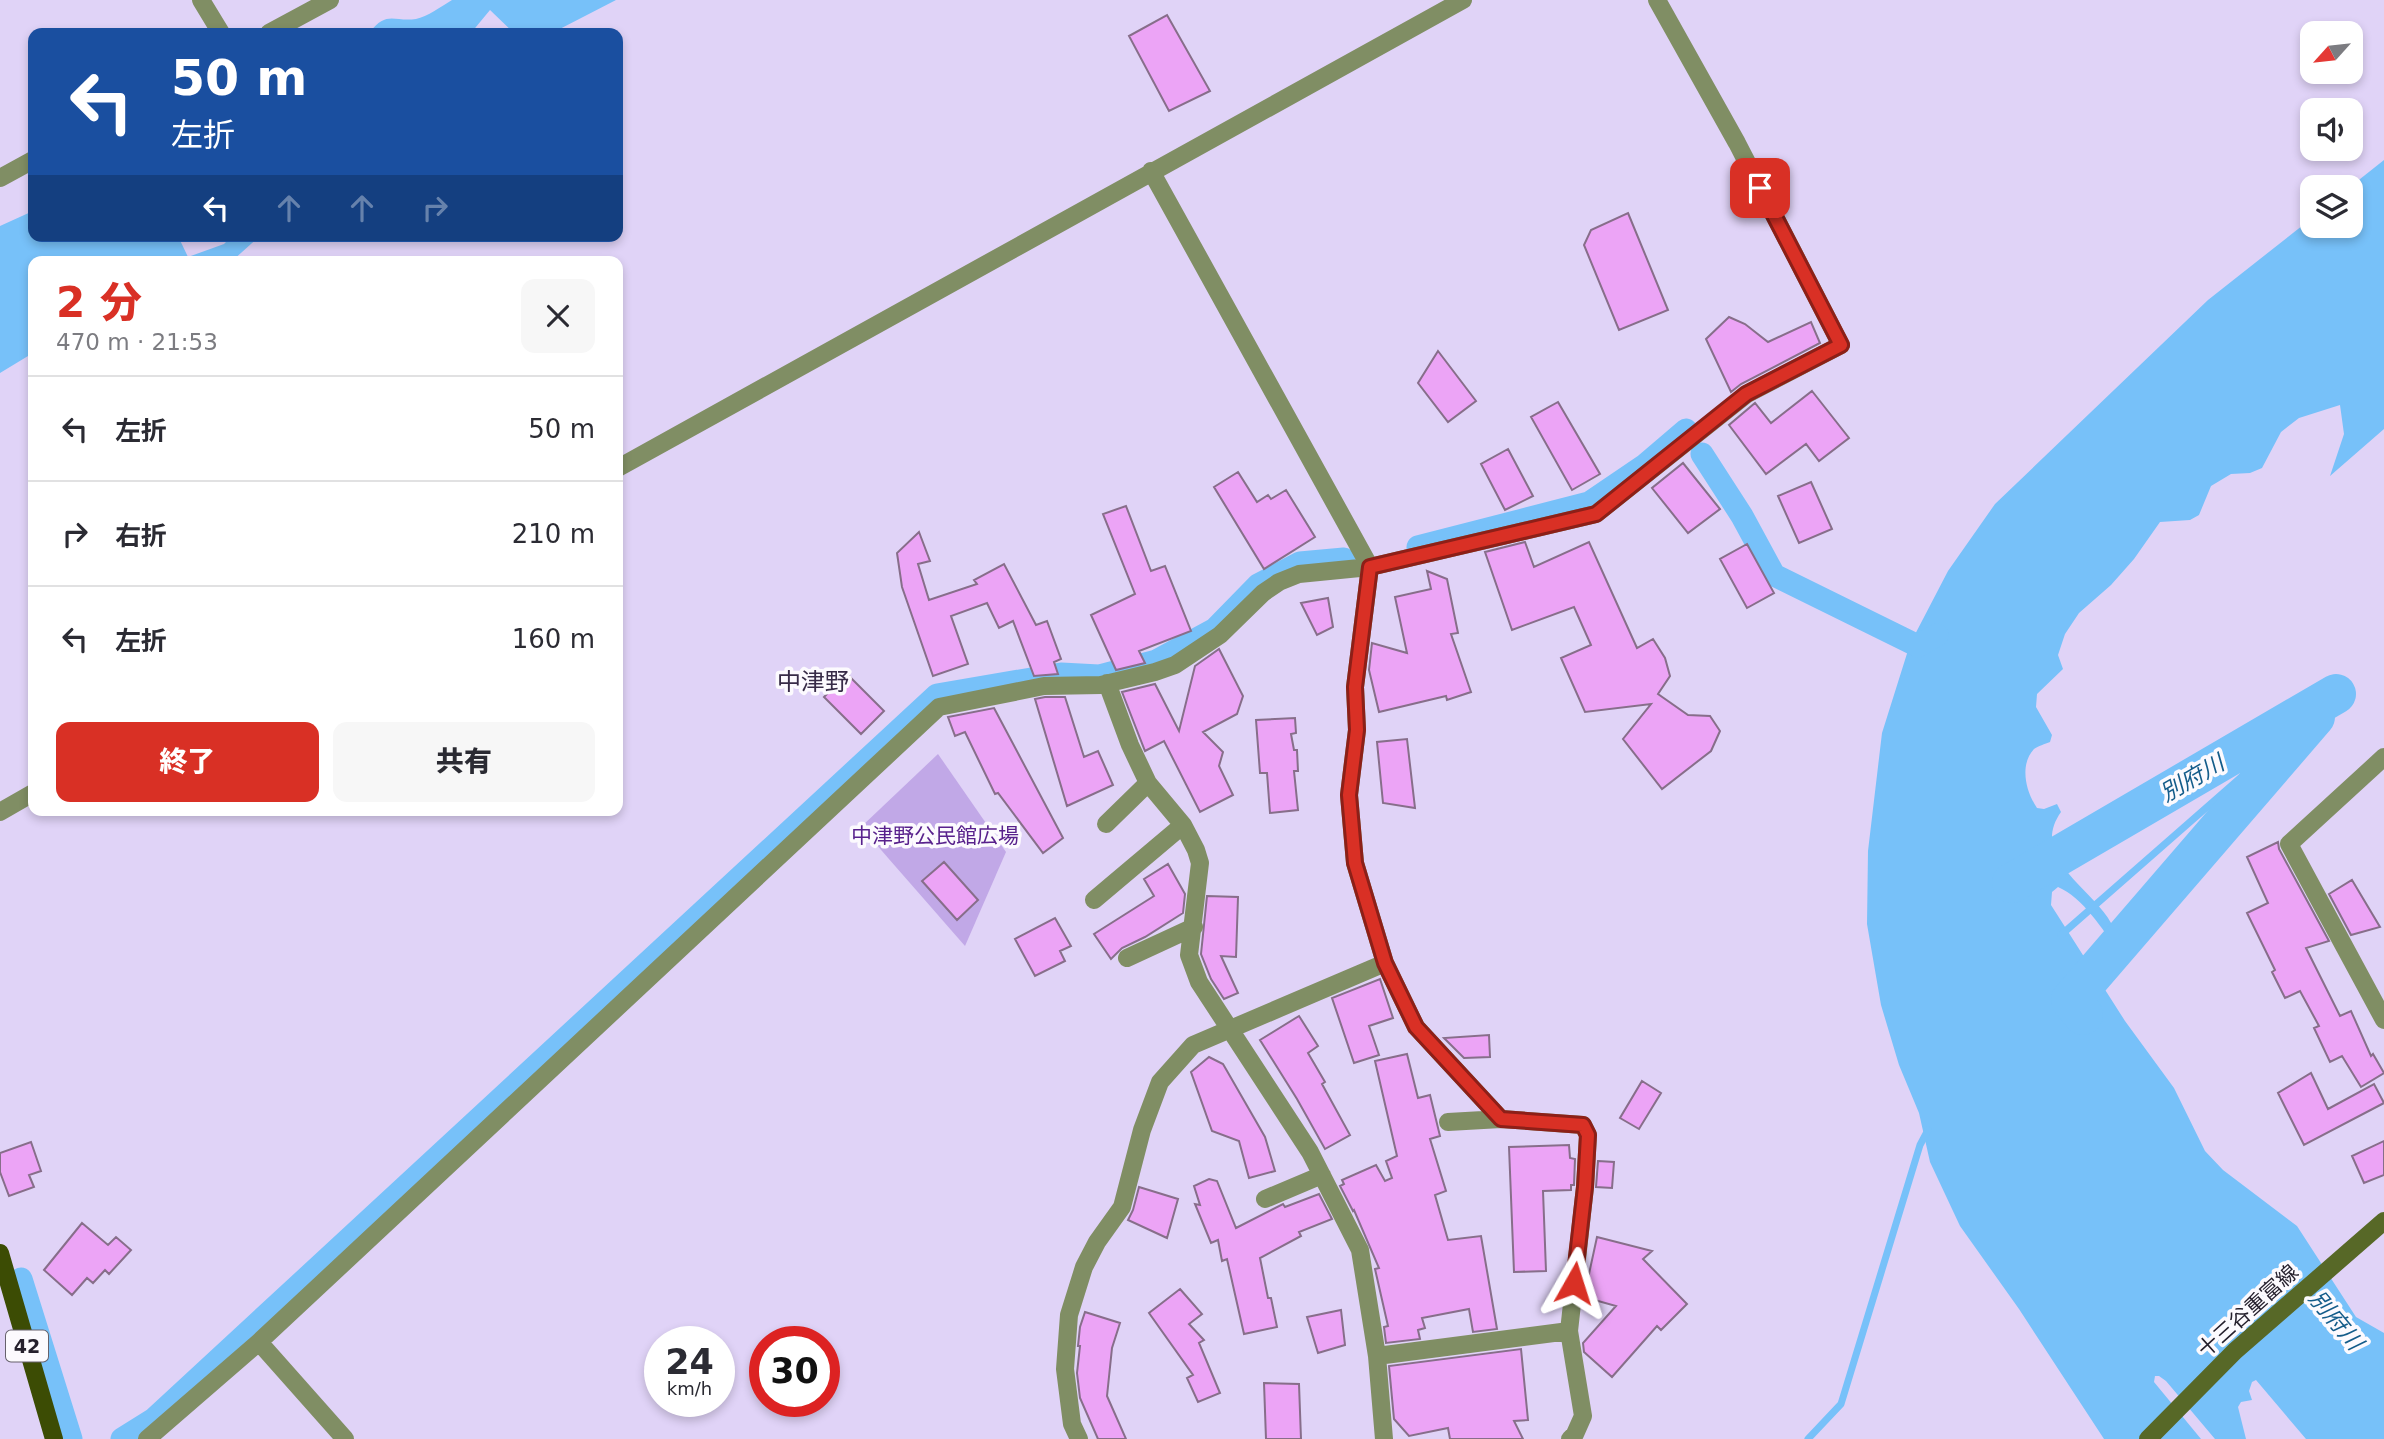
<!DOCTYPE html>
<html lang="ja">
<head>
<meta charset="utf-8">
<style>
  body { margin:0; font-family:"DejaVu Sans","Noto Sans JP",sans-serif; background:#f7f7f7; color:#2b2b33; height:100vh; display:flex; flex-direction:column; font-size:26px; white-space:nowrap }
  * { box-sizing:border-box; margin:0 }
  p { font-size:23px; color:#7c7c81 }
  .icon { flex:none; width:38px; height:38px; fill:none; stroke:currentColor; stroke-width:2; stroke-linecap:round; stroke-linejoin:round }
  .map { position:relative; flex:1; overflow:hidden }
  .drawer { position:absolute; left:28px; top:256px; width:595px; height:560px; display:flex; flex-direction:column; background:#fff; border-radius:14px; box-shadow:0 4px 10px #0003 }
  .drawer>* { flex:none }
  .top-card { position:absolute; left:28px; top:28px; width:595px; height:214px; border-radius:14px; box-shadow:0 4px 10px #0003; background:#1a4fa0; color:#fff; overflow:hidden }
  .needle { width:46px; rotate:243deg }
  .tools { position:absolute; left:2300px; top:21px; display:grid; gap:14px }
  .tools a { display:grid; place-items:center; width:63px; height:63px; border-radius:14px; background:#fff; box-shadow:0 4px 10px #0003; font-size:35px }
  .speed { position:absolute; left:644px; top:1326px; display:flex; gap:14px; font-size:35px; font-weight:700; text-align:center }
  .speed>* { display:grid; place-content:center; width:91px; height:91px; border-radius:50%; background:#fff; box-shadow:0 4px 10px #0003; line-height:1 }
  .speed small { font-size:18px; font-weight:400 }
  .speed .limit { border:10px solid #d22; background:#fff; color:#111 }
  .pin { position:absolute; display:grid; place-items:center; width:60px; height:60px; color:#fff; margin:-30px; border-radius:14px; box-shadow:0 4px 10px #0006 }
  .me { position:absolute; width:77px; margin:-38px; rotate:6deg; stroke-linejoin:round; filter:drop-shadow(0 0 5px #0008) }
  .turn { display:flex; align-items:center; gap:24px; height:147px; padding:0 28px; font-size:32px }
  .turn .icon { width:91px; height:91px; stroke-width:2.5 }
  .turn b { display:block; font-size:49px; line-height:60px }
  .lanes { display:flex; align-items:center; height:66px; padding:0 28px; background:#0003; justify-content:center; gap:35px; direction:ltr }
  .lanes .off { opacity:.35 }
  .round { display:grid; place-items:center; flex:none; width:74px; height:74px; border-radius:14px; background:#f7f7f7 }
  .overview { display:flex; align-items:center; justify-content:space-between; height:119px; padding:0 28px }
  h1 { font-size:42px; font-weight:800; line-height:52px; color:#d93025 }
  .cta { display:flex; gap:14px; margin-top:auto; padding:14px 28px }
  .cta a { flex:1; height:80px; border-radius:14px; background:#d93025; color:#fff; font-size:28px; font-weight:800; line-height:80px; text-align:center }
  .cta a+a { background:#f7f7f7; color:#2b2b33 }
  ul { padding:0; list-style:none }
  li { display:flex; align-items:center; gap:21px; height:105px; padding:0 28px; border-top:2px solid #e1e1e2 }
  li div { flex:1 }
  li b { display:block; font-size:26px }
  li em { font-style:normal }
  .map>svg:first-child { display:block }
  .green { fill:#c1a8e7 }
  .water { fill:#77c1f9 }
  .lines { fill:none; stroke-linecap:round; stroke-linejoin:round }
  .stream { stroke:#77c1f9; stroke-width:7 }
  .canal { stroke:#77c1f9; stroke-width:23 }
  .river { stroke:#77c1f9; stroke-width:40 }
  .building { fill:#eca4f6; stroke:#876e8a; stroke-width:2 }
  .minor { stroke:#808e64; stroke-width:18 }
  .secondary { stroke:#576827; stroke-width:18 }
  .primary { stroke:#3c4c04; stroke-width:18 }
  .route-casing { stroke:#8d1f18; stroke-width:18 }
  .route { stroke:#d93025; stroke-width:12 }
  .labels { text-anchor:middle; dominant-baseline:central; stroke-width:7; stroke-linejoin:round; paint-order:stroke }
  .shield { fill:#fcfafe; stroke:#66616c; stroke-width:2 }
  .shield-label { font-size:19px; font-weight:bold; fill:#25202d }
  .park-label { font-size:21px; fill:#58218c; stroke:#fcfafe }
  .street-label { font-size:21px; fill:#25202d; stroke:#fcfafe }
  .water-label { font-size:23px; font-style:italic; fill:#145c8a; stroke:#fcfafe }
  .quarter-label { font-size:24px; fill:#372b47; stroke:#fcfafe }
</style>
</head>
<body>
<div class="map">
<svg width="2384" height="1439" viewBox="0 0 2384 1439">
  <rect width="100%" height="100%" fill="#e0d3f7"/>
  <path class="green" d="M938 754 1006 852 965 946 861 827Z"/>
  <path class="water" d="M452 0H616L552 33H514L490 10 471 33H369C387 10 393 22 416 19 427 17 442 6 452 0Z
    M2384 160V429L2330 476 2344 434 2340 405 2299 418 2281 432 2262 468 2250 473 2231 474 2211 486 2199 515 2190 520 2160 522 2134 559 2111 585 2079 613 2065 634 2058 655 2063 669 2037 694 2036 707 2052 735 2050 742C2045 744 2038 746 2034 749 2019 765 2026 792 2037 808L2044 809 2057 804 2061 812C2027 860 2099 891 2114 929 2117 936 2117 944 2117 951 2104 930 2082 897 2058 887L2052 892 2051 905 2125 1021 2174 1088 2205 1151 2223 1170 2297 1226 2356 1317 2384 1333V1439H2306L2256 1380 2252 1382 2249 1391 2252 1400 2241 1402 2238 1407 2246 1439H2215L2166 1381 2159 1376H2155L2154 1382 2201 1439H2104L2019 1309 1960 1226 1930 1162 1919 1113 1899 1065 1881 1005 1867 924 1868 851 1882 733 1910 644 1948 571 1995 504 2208 300 2312 218V226H2350V187Z
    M33 211V236H178L188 257 224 244 232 236H260L232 261H33V353L0 373V226Z"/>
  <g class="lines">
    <path class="stream" d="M2061 935 2336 694
      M1808 1439 1841 1404 1920 1145 1928 1130"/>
    <path class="canal" d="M1702 454 1742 516 1774 575 1918 646 1937 635
      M1418 547 1589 503 1645 465 1686 430
      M21 1279 71 1439
      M122 1439 154 1419 937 695 1061 674 1099 676 1156 661 1215 629 1258 585 1300 563 1344 559"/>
    <path class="river" d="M2012 883 2336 694
      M2083 1015 2071 1000 2315 717"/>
  </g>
  <path class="building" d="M1167 15 1210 91 1169 111 1129 36Z
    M1628 213 1668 310 1619 330 1584 245 1591 230Z
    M1729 317 1745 324 1768 342 1811 322 1820 343 1741 384 1731 392 1706 339Z
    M1438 351 1476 401 1448 422 1418 383Z
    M1812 391 1849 438 1819 461 1806 444 1766 474 1729 425 1755 403 1771 423Z
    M1558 402 1600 474 1572 490 1531 417Z
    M1508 449 1533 496 1505 510 1481 464Z
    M1683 463 1720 509 1688 533 1652 488Z
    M1238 472 1257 502 1268 495 1271 499 1286 490 1315 537 1264 569 1214 487Z
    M1811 482 1832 529 1799 543 1778 496Z
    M1126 506 1151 571 1165 566 1191 631 1139 651 1145 663 1116 670 1091 615 1135 594 1103 514Z
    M919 532 930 561 918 564 929 600 977 584 974 580 1004 564 1036 625 1047 621 1061 659 1054 662 1058 674 1034 676 1013 621 999 628 987 603 951 616 968 664 933 676 902 587 897 553Z
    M1525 542 1534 567 1589 542 1637 648 1653 639 1665 658 1670 676 1658 694 1688 715 1710 716 1720 731 1711 751 1662 789 1623 739 1651 704 1585 712 1561 658 1591 645 1574 607 1512 630 1485 552Z
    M1747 544 1774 593 1747 608 1720 559Z
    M1427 571 1447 579 1458 633 1451 634 1471 692 1447 700 1446 696 1379 712 1369 670 1372 643 1407 653 1395 597 1431 589Z
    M1328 598 1333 627 1317 635 1301 603Z
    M1219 649 1243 696 1237 714 1203 732 1223 752 1219 766 1233 795 1200 812 1164 741 1145 751 1122 692 1155 684 1179 731 1195 666Z
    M847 674 884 711 861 734 824 697Z
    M1045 697H1065L1084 757 1098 751 1113 785 1067 806 1035 699Z
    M994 708 1063 838 1043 853 998 793 995 794 965 732 955 736 948 717Z
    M1295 718 1296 733 1291 734 1294 750H1297L1298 771H1294L1298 810 1270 813 1267 773H1260L1256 720Z
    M1407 739 1415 808 1383 803 1377 742Z
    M2278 842 2279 849 2329 941 2306 948 2340 1016 2351 1011 2371 1056 2373 1054 2384 1073 2361 1087 2342 1056 2330 1062 2314 1028 2319 1026 2300 991 2285 998 2272 972 2275 970 2247 913 2268 903 2247 857Z
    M944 862 978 900 957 920 922 881Z
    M1168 864 1185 894 1183 913 1145 937 1122 948 1111 959 1094 934 1154 896 1144 879Z
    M2352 880 2380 927 2351 935 2329 894Z
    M1207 896 1238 897 1236 957 1221 956 1238 993 1224 999 1211 979 1201 954Z
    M1055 918 1071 946 1060 951 1065 961 1035 976 1015 939Z
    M1380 979 1393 1018 1369 1026 1379 1055 1354 1063 1332 998Z
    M1299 1016 1318 1046 1308 1053 1325 1082 1322 1084 1350 1135 1325 1149 1297 1099 1260 1040Z
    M1489 1035 1490 1057 1464 1058 1444 1038Z
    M1407 1054 1418 1098 1430 1095 1440 1136 1430 1139 1446 1191 1435 1195 1448 1240 1481 1236 1497 1329 1473 1332 1469 1309 1422 1318 1425 1328 1418 1330 1420 1339 1386 1343 1384 1327 1388 1326 1375 1269 1379 1268 1354 1210 1353 1211 1340 1186 1344 1184 1342 1180 1376 1165 1385 1181 1392 1178 1386 1161 1397 1156 1375 1061Z
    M1209 1057 1223 1064 1265 1137 1275 1171 1249 1178 1239 1141 1212 1131 1191 1072Z
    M2311 1073 2328 1109 2374 1084 2384 1103 2304 1145 2278 1093Z
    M1642 1081 1661 1093 1639 1129 1620 1118Z
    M2384 1141V1175L2364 1183 2352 1156Z
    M31 1142 41 1171 29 1175 34 1187 9 1196 0 1172V1153Z
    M1569 1145 1570 1158 1575 1159 1574 1185H1571V1190L1543 1191 1546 1271 1514 1272 1509 1147Z
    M1598 1161 1614 1162 1612 1188 1596 1187Z
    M1209 1179 1217 1181 1236 1228 1283 1204 1285 1207 1319 1194 1332 1219 1299 1232 1301 1236 1260 1258 1268 1298H1271L1277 1327 1244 1334 1227 1259 1222 1261 1218 1240 1211 1243 1195 1204 1200 1205 1194 1186Z
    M1139 1187 1178 1199 1167 1238 1128 1220 1133 1210Z
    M82 1223 108 1245 116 1237 131 1250 109 1274 105 1270 93 1283 87 1278 72 1295 44 1270Z
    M1597 1237 1652 1251 1643 1259 1687 1304 1661 1330 1657 1326 1612 1377 1584 1352 1583 1343 1616 1306 1584 1297Z
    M1180 1289 1202 1314 1189 1324 1204 1340 1199 1343 1220 1393 1198 1402 1187 1378 1193 1375 1149 1313Z
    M1341 1310 1345 1345 1318 1353 1307 1317Z
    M1085 1312 1120 1323 1112 1348 1107 1396 1126 1439H1098L1080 1398 1077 1373 1080 1346H1078L1080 1327Z
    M1521 1349 1528 1420 1514 1421 1523 1439H1450L1448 1428 1409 1436 1394 1419 1389 1366Z
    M1264 1383 1299 1384 1301 1439H1266Z"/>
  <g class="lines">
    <path class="minor" d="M201 0 221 33
      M269 33 330 0
      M1151 171 1370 567 1355 687 1357 730 1349 795 1355 863 1385 963
      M0 178 33 160
      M618 468 1463 0
      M1107 683 1130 745 1148 783 1183 825 1196 850 1200 863 1189 955 1199 982 1310 1152 1360 1250 1377 1356
      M2384 757 2289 844 2384 1020
      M0 812 33 793
      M1106 824 1148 783
      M1094 900 1183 825
      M1127 958 1194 927
      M1448 1122 1501 1119
      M1265 1199 1322 1175
      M259 1342 345 1439
      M147 1439 259 1342 939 707 1044 686 1101 685 1155 672 1175 665 1220 635 1263 593 1279 582 1299 574 1370 567 1596 514 1747 394 1841 345 1737 143 1657 0
      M1079 1439 1072 1424 1065 1369 1069 1315 1084 1267 1097 1242 1122 1207 1142 1130 1160 1082 1193 1045 1385 963 1416 1027 1501 1119 1583 1125 1588 1135 1585 1187 1569 1331 1583 1416 1575 1434 1570 1439
      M1384 1439 1377 1356 1569 1331"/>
    <path class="secondary" d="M2148 1439 2235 1351 2384 1221"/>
    <path class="primary" d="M0 1253 54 1439"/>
  </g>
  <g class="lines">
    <g class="route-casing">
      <path id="route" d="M1574 1283 1585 1187 1588 1135 1583 1125 1501 1119 1416 1027 1385 963 1355 863 1349 795 1357 730 1355 687 1370 567 1596 514 1746 394 1841 345 1760 188"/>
    </g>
    <use href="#route" class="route"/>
  </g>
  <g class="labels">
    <rect class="shield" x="6" y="1330.5" width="42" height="31" rx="5"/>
    <g class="shield-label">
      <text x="27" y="1346">42</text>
    </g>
    <g class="park-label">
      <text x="935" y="836">中津野公民館広場</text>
    </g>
    <g class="street-label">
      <text transform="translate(2248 1311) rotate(-42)">十三谷重富線</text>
    </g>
    <g class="water-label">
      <text transform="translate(2192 778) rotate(-30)">別府川</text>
      <text transform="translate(2336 1320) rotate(50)">別府川</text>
    </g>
    <g class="quarter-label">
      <text x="813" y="682">中津野</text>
    </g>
  </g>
</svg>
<div class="tools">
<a><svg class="needle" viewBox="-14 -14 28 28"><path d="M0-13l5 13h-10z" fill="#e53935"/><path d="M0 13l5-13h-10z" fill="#7c7c81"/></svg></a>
<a><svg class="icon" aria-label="sound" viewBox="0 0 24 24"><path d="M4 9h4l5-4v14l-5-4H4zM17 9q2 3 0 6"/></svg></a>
<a><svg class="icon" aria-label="layers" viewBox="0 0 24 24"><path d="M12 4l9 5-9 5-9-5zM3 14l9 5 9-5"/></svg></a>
</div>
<div class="speed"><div>24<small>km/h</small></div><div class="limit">30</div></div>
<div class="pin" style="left:1760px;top:188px;background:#d93025"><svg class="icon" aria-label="arrive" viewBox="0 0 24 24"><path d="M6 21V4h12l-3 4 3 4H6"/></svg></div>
<svg class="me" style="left:1574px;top:1283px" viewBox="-20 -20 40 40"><path d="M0-17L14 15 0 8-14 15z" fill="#d93025" stroke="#fff" stroke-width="4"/></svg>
<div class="top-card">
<div class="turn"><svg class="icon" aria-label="left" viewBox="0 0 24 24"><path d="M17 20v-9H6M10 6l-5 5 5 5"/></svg><div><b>50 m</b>左折</div></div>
<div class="lanes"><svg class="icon" aria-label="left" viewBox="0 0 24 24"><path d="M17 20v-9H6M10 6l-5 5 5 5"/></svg><svg class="icon off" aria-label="ahead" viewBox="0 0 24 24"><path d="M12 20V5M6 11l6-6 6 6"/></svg><svg class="icon off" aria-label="ahead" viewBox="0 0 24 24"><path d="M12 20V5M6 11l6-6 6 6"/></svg><svg class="icon off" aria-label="right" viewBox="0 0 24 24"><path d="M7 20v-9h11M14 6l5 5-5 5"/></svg></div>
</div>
<section class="drawer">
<div class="overview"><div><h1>2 分</h1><p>470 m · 21:53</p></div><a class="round"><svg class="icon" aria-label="close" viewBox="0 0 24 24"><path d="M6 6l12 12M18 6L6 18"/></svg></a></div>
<ul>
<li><svg class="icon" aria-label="left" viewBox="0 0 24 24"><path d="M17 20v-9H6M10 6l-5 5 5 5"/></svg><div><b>左折</b></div><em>50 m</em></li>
<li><svg class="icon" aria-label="right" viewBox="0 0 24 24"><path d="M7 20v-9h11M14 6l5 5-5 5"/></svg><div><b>右折</b></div><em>210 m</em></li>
<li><svg class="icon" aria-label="left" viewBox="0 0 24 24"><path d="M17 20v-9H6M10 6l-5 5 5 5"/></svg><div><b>左折</b></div><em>160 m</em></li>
</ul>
<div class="cta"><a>終了</a><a>共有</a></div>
</section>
</div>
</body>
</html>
